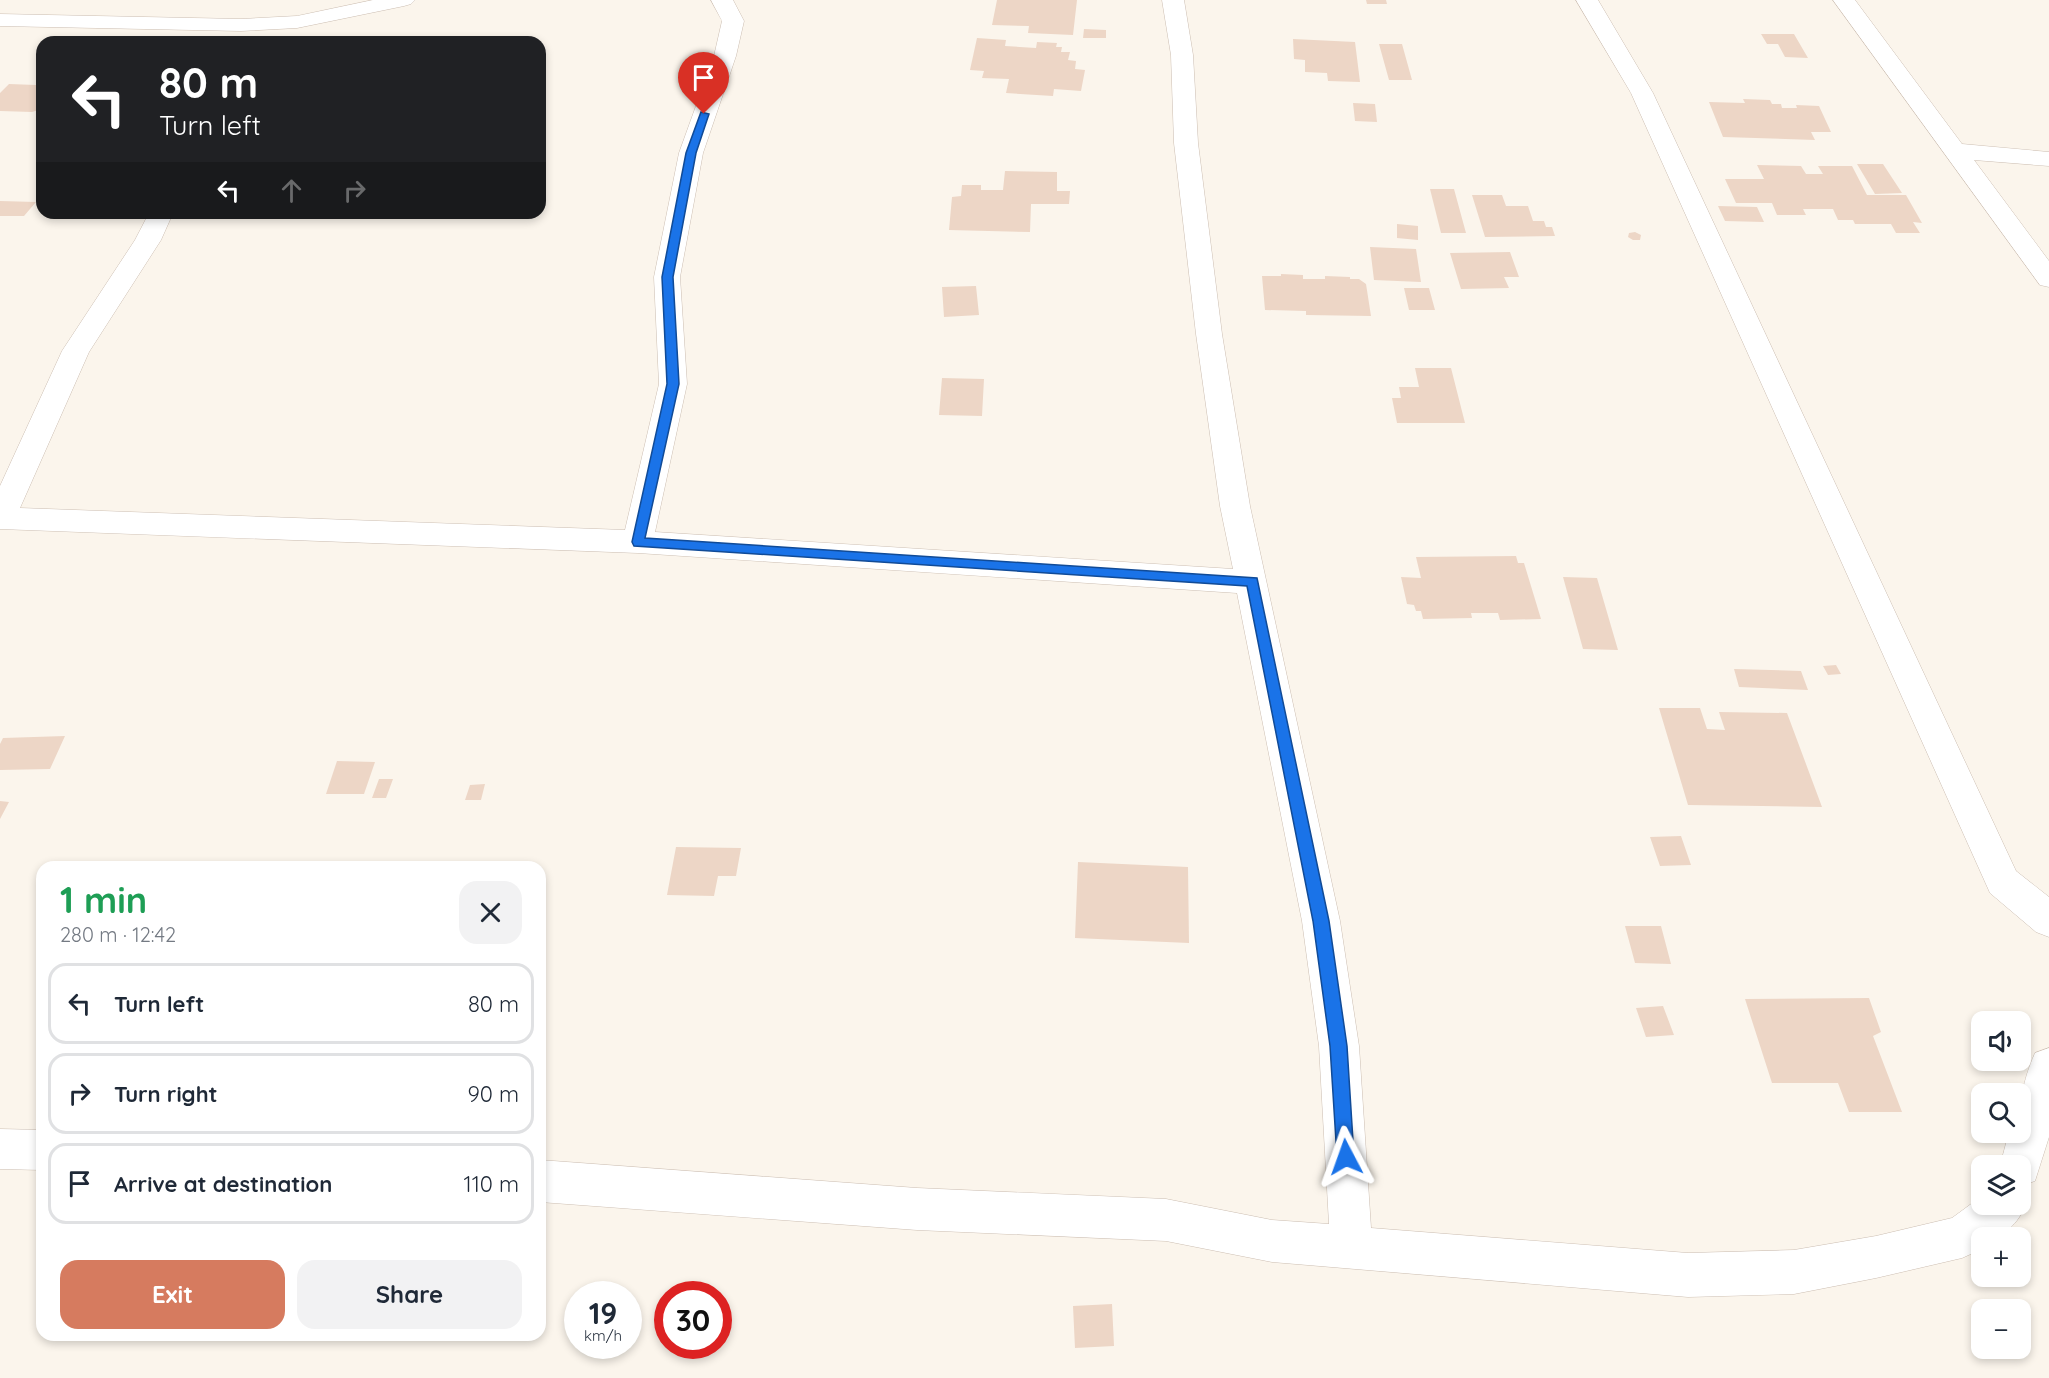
<!DOCTYPE html>
<html lang="en">
<head>
<meta charset="utf-8">
<style>
  body { margin:0; font-family:Quicksand,sans-serif; background:#f2f2f3; color:#1f2937; height:100vh; display:flex; flex-direction:column; font-size:22px; white-space:nowrap }
  * { box-sizing:border-box; margin:0 }
  p { font-size:20px; color:#747a83 }
  .icon { flex:none; width:33px; height:33px; fill:none; stroke:currentColor; stroke-width:2; stroke-linecap:round; stroke-linejoin:round }
  .map { position:relative; flex:1; overflow:hidden }
  .sheet { position:absolute; left:36px; top:861px; width:510px; height:480px; display:flex; flex-direction:column; background:#fff; border-radius:18px; box-shadow:0 3px 9px #0003 }
  .sheet>* { flex:none }
  .top-card { position:absolute; left:36px; top:36px; width:510px; height:183px; border-radius:18px; box-shadow:0 3px 9px #0003; background:#202124; color:#fff; overflow:hidden }
  .fabs { position:absolute; left:1971px; top:1011px; display:grid; gap:12px }
  .fabs a { display:grid; place-items:center; width:60px; height:60px; border-radius:12px; background:#fff; box-shadow:0 3px 9px #0003; font-size:30px }
  .speed { position:absolute; left:564px; top:1281px; display:flex; gap:12px; font-size:30px; font-weight:700; text-align:center }
  .speed>* { display:grid; place-content:center; width:78px; height:78px; border-radius:50%; background:#fff; box-shadow:0 3px 9px #0003; line-height:1 }
  .speed small { font-size:15px; font-weight:400 }
  .speed .limit { border:9px solid #d22; background:#fff; color:#111 }
  .pin { position:absolute; display:grid; place-items:center; width:51px; height:51px; color:#fff; margin:-62px -26px; border-radius:50% 50% 50% 0; rotate:-45deg; box-shadow:0 0 6px #0007 }
  .pin .icon { rotate:45deg }
  .me { position:absolute; width:66px; margin:-33px; rotate:356deg; stroke-linejoin:round; filter:drop-shadow(0 0 4px #0008) }
  .turn { display:flex; align-items:center; gap:21px; height:126px; padding:0 24px; font-size:27px }
  .turn .icon { width:78px; height:78px; stroke-width:2.5 }
  .turn b { display:block; font-size:42px; line-height:51px }
  .lanes { display:flex; align-items:center; height:57px; padding:0 24px; background:#0003; justify-content:center; gap:30px; direction:ltr }
  .lanes .off { opacity:.35 }
  .round { display:grid; place-items:center; flex:none; width:63px; height:63px; border-radius:18px; background:#f2f2f3 }
  .head { display:flex; align-items:center; justify-content:space-between; height:102px; padding:0 24px }
  h1 { font-size:36px; font-weight:700; line-height:45px; color:#1e9e55 }
  .action { display:flex; gap:12px; margin-top:auto; padding:12px 24px }
  .action a { flex:1; height:69px; border-radius:18px; background:#d67b5f; color:#fff; font-size:24px; font-weight:700; line-height:69px; text-align:center }
  .action a+a { background:#f2f2f3; color:#1f2937 }
  ul { padding:0; list-style:none }
  li { display:flex; align-items:center; gap:18px; height:81px; margin:0 12px 9px; padding:0 12px; border:3px solid #e0e1e3; border-radius:18px }
  li div { flex:1 }
  li b { display:block; font-size:22px }
  li em { font-style:normal }
  .map>svg:first-child { display:block }
  .building { fill:#edd6c6 }
  .lines { fill:none; stroke-linecap:round; stroke-linejoin:round }
  .street-casing { stroke:#ccbeb2; stroke-width:1 }
  .street { fill:#fff; fill-rule:evenodd }
  .route { fill:#1a73e8; stroke:#114b97; stroke-width:1.5 }
</style>
</head>
<body>
<div class="map">
<svg width="2049" height="1378" viewBox="0 0 2049 1378">
  <rect width="100%" height="100%" fill="#fbf5ec"/>
  <path class="building" d="M997 0H1077L1073 35 1028 33 1029 26 992 25Z
    M1366 0H1386L1387 4H1367Z
    M1084 29 1106 30V38H1083Z
    M1761 34H1794L1808 58 1785 57 1778 44H1767Z
    M977 38 1006 40 1005 46 1036 48 1037 42 1057 43 1056 47H1062L1061 52H1070L1068 60 1076 61 1075 69 1085 70 1081 91 1054 89 1053 96 1006 93 1009 79 982 78 984 71 970 70Z
    M1293 39 1355 42 1360 82 1328 81 1327 73 1305 72V60L1294 59Z
    M1379 44H1402L1412 80H1389Z
    M42 78V109L32 112 0 111V93L9 84 36 85Z
    M1743 99 1770 100 1772 104H1781L1782 108H1797L1796 105 1819 106 1831 132H1811L1815 140 1723 137 1709 102 1745 103Z
    M1353 103 1375 104 1377 122 1355 121Z
    M1857 164H1883L1902 193 1875 194Z
    M1757 165 1801 166 1806 174H1823L1818 166H1852L1867 195H1906L1922 223 1913 222 1920 233H1896L1891 224H1855L1853 220H1838L1833 209H1803L1806 215H1777L1772 203H1736L1725 179H1764Z
    M1005 171 1057 172V191H1070L1069 204H1031L1030 232 949 230 952 197 961 196 962 185H981V190H1003Z
    M1430 189H1454L1466 233H1441Z
    M1472 195H1502L1506 206H1528L1533 221H1544L1546 227H1552L1555 236 1485 237Z
    M0 201 36 202 24 216H0Z
    M1718 206 1757 207 1764 222 1725 221Z
    M1397 224 1418 226V240L1397 238Z
    M1635 232 1641 235 1640 240H1633L1628 237 1629 233Z
    M1370 247 1416 249 1421 282 1374 280Z
    M1510 252 1519 277H1504L1509 288 1461 289 1450 253Z
    M1281 274 1303 275V279H1325V276L1350 277V279H1359L1366 284 1371 316 1306 315V311L1265 310 1262 276H1281Z
    M976 286 979 315 944 317 942 287Z
    M1404 288H1429L1435 310H1409Z
    M1415 368H1451L1465 423H1397L1392 398H1401L1399 387H1419Z
    M942 378 984 379 982 416 939 415Z
    M1516 556 1518 563H1524L1541 619 1500 620 1498 613H1471L1472 618 1423 619 1421 611H1416L1414 605 1407 604 1401 577 1421 578 1416 557Z
    M1563 577 1597 578 1618 650 1583 649Z
    M1836 665 1841 674 1828 675 1823 666Z
    M1734 669 1801 671 1808 690 1739 687Z
    M1659 708H1700L1707 729 1725 730 1719 712 1787 713 1822 807 1688 805Z
    M65 736 50 769 0 770V744L3 738Z
    M337 761 375 762 364 794H326Z
    M379 779H393L386 798H372Z
    M485 784 481 800H465L470 785Z
    M0 801 9 802 0 819Z
    M1681 836 1691 865 1660 866 1650 837Z
    M676 847 741 848 736 876H718L714 896 667 895Z
    M1078 862 1188 867 1189 943 1075 938Z
    M1625 926H1661L1671 964 1635 963Z
    M1869 998 1881 1032 1873 1036 1902 1112H1849L1838 1083H1772L1745 999Z
    M1663 1006 1674 1035 1646 1037 1636 1008Z
    M1112 1304 1114 1346 1075 1348 1073 1306Z"/>
  <g class="lines">
    <g class="street-casing">
      <path id="street" d="M373 0H415L411 4 404 6 297 28 241 31 0 26V14L241 19 297 16Z
        M711 0H733L744 21 736 56 703 153 680 277 687 384 655 532 1233 569 1220 506 1196 334 1174 143 1171 55 1162 0H1184L1193 55 1198 143 1222 334 1250 506 1340 921 1359 1046 1371 1228 1688 1253 1794 1250 1876 1236 1952 1218 1982 1196V1204H2020V1191L2026 1204C2018 1224 2004 1238 1982 1238V1249L1962 1258 1876 1278 1794 1294 1688 1297 1272 1262 1166 1241 917 1230 540 1202V1160L917 1188 1166 1199 1272 1220 1329 1224 1319 1046 1302 921 1237 593 638 553 0 529V486L62 351 135 240 149 213H173L161 240 89 352 20 508 625 530 659 384 654 277 679 153 714 56 722 21Z
        M1576 0H1598L1653 93 2016 871 2049 897V937L2036 932 1990 893 1631 93Z
        M1833 0H1855L1962 144 2049 152V166L1974 160 2049 261V287L2040 285Z
        M2049 1048V1137L2035 1181 2020 1186V1166H2000L2009 1132H2020C2020 1101 2022 1083 2035 1053Z
        M0 1129 42 1130V1170L0 1169Z"/>
    </g>
    <use href="#street" class="street"/>
  </g>
  <path class="route" d="M701 112 709 114 696 153 673 277 679 384 645 538 1257 578 1329 921 1347 1046 1354 1157 1352 1163 1346 1166 1340 1163 1337 1157 1330 1046 1313 921 1247 586 634 546 632 542 667 384 662 277 686 153Z"/>
</svg>
<div class="fabs">
<a><svg class="icon" aria-label="sound" viewBox="0 0 24 24"><path d="M4 9h4l5-4v14l-5-4H4zM17 9q2 3 0 6"/></svg></a>
<a><svg class="icon" aria-label="search" viewBox="0 0 24 24"><circle cx="10" cy="10" r="6"/><path d="M15 15l6 6"/></svg></a>
<a><svg class="icon" aria-label="layers" viewBox="0 0 24 24"><path d="M12 4l9 5-9 5-9-5zM3 14l9 5 9-5"/></svg></a>
<a>+</a>
<a>−</a>
</div>
<div class="speed"><div>19<small>km/h</small></div><div class="limit">30</div></div>
<div class="pin" style="left:704px;top:114px;background:#d93025"><svg class="icon" aria-label="arrive" viewBox="0 0 24 24"><path d="M6 21V4h12l-3 4 3 4H6"/></svg></div>
<svg class="me" style="left:1346px;top:1157px" viewBox="-20 -20 40 40"><path d="M0-17L14 15 0 8-14 15z" fill="#1a73e8" stroke="#fff" stroke-width="4"/></svg>
<div class="top-card">
<div class="turn"><svg class="icon" aria-label="left" viewBox="0 0 24 24"><path d="M17 20v-9H6M10 6l-5 5 5 5"/></svg><div><b>80 m</b>Turn left</div></div>
<div class="lanes"><svg class="icon" aria-label="left" viewBox="0 0 24 24"><path d="M17 20v-9H6M10 6l-5 5 5 5"/></svg><svg class="icon off" aria-label="ahead" viewBox="0 0 24 24"><path d="M12 20V5M6 11l6-6 6 6"/></svg><svg class="icon off" aria-label="right" viewBox="0 0 24 24"><path d="M7 20v-9h11M14 6l5 5-5 5"/></svg></div>
</div>
<section class="sheet">
<div class="head"><div><h1>1 min</h1><p>280 m · 12:42</p></div><a class="round"><svg class="icon" aria-label="close" viewBox="0 0 24 24"><path d="M6 6l12 12M18 6L6 18"/></svg></a></div>
<ul>
<li><svg class="icon" aria-label="left" viewBox="0 0 24 24"><path d="M17 20v-9H6M10 6l-5 5 5 5"/></svg><div><b>Turn left</b></div><em>80 m</em></li>
<li><svg class="icon" aria-label="right" viewBox="0 0 24 24"><path d="M7 20v-9h11M14 6l5 5-5 5"/></svg><div><b>Turn right</b></div><em>90 m</em></li>
<li><svg class="icon" aria-label="arrive" viewBox="0 0 24 24"><path d="M6 21V4h12l-3 4 3 4H6"/></svg><div><b>Arrive at destination</b></div><em>110 m</em></li>
</ul>
<div class="action"><a>Exit</a><a>Share</a></div>
</section>
</div>
</body>
</html>
